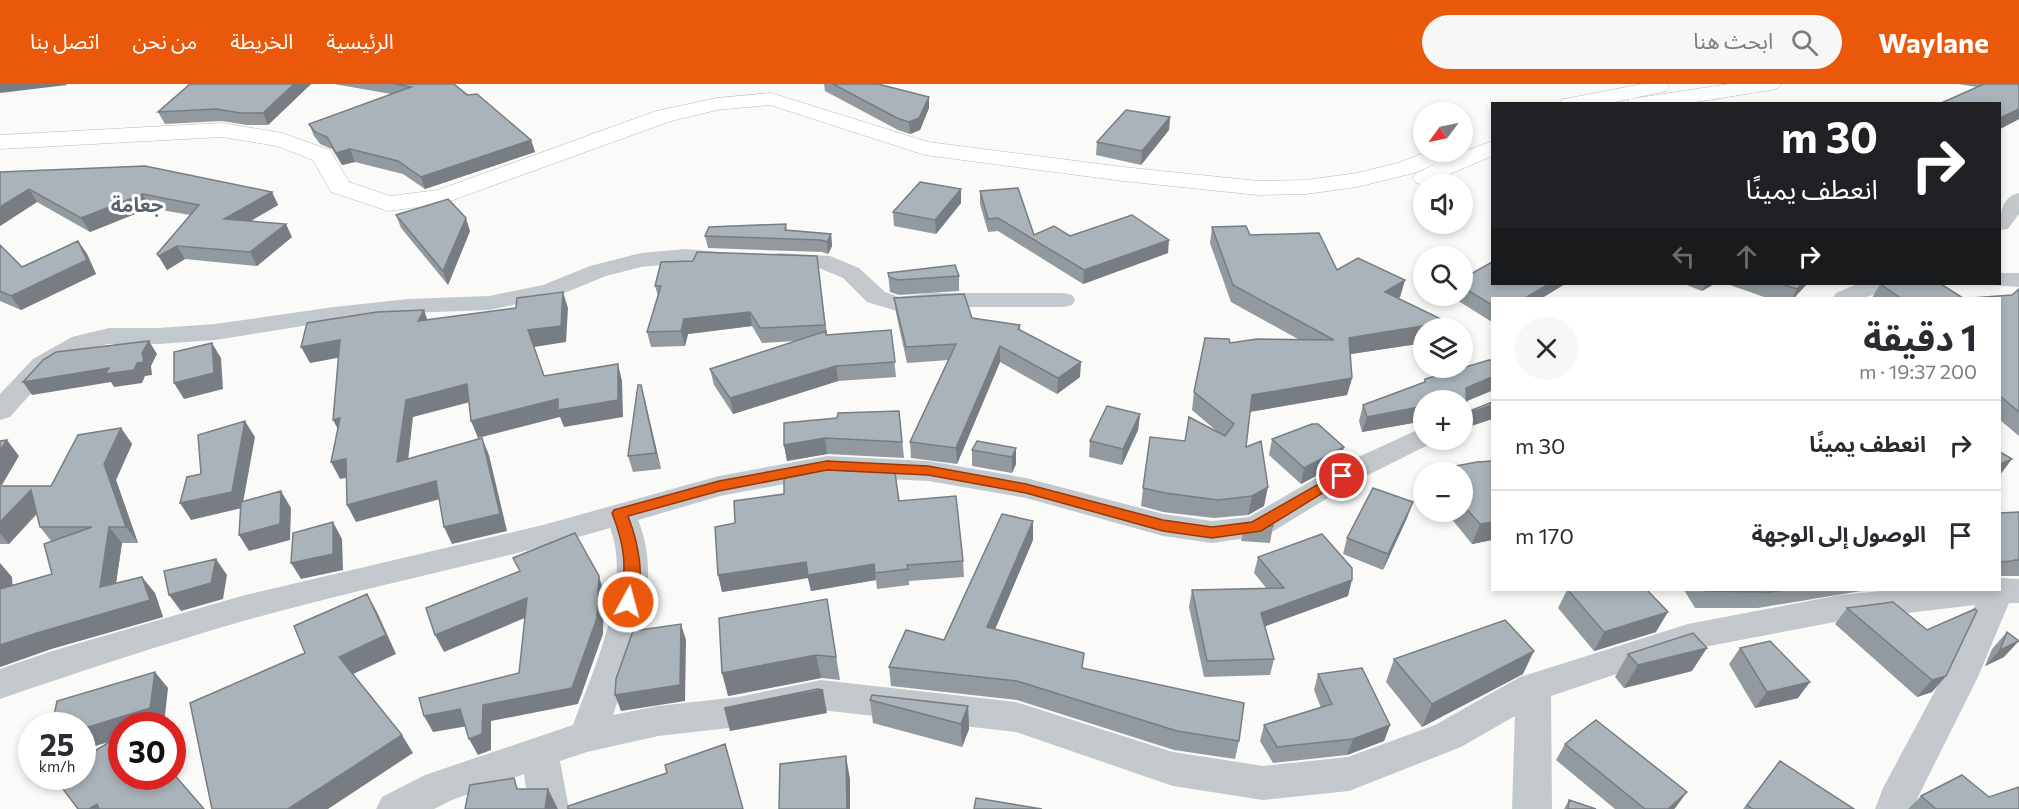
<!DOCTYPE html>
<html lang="ar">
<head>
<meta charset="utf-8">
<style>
  body { margin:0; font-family:Commissioner,"Noto Sans Arabic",sans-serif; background:#f7f7f7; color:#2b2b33; direction:rtl; height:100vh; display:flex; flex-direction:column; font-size:22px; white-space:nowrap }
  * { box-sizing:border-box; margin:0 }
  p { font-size:20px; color:#7c7c81 }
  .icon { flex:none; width:33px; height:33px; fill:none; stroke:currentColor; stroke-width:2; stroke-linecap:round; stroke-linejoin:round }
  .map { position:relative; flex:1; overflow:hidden; direction:ltr }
  .side { position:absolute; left:1491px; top:213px; width:510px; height:294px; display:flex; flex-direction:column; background:#fff; border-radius:0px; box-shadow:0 3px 9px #0003; direction:rtl }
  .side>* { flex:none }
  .hud { position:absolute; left:1491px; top:18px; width:510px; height:183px; border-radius:0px; box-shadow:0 3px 9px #0003; direction:rtl; background:#202124; color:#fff; overflow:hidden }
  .needle { width:39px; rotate:237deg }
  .buttons { position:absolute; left:1413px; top:18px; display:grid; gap:12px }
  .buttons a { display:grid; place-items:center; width:60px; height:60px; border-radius:50%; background:#fff; box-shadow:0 3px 9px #0003; font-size:30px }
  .speed { position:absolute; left:18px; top:628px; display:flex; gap:12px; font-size:30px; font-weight:700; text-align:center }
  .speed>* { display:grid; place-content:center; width:78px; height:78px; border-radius:50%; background:#fff; box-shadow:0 3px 9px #0003; line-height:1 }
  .speed small { font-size:15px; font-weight:400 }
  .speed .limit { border:9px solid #d22; background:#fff; color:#111 }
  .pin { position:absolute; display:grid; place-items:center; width:51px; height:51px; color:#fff; margin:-26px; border:3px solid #fff; border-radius:50%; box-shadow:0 2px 6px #0007 }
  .me { position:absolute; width:66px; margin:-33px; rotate:7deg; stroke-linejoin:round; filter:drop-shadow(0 0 4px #0008) }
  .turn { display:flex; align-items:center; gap:21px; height:126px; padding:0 24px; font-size:27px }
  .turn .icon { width:78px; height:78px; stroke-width:2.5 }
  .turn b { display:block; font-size:42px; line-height:51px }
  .lanes { display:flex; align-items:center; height:57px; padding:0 24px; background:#0003; justify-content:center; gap:30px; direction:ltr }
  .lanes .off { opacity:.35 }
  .round { display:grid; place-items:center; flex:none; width:63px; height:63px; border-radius:32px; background:#f7f7f7 }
  .summary { display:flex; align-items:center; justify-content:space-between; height:102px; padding:0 24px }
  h1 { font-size:36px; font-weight:700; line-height:45px }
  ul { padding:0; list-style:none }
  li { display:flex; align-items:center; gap:18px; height:90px; padding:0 24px; border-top:2px solid #e1e1e2 }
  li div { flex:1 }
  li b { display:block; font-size:22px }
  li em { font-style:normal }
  header { display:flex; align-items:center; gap:36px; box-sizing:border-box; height:84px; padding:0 30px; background:#ea580c; color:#fff }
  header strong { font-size:28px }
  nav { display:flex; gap:33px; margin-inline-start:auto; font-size:21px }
  .search { width:420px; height:54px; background:#f7f7f7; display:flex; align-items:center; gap:15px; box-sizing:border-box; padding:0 21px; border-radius:33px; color:#7c7c81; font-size:22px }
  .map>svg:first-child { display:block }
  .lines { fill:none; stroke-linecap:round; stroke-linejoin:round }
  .major-casing { stroke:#b5babe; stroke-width:1 }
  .minor { fill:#c3c8cc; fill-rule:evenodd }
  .major { fill:#fff; fill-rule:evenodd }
  .wall { fill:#929a9f }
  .shaded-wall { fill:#777d82 }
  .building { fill:#aab3b9; stroke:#777d82; stroke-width:1.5 }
  .route { fill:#ea580c; stroke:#983908; stroke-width:1.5 }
  .labels { text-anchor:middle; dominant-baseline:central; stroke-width:6; stroke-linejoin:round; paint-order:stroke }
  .far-district-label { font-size:20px; font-weight:bold; fill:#57646e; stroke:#fff }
</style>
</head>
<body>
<header>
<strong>Waylane</strong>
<div class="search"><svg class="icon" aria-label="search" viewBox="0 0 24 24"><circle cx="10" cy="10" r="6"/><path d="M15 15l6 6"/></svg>ابحث هنا</div>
<nav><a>الرئيسية</a><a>الخريطة</a><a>من نحن</a><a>اتصل بنا</a></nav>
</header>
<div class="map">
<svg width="2019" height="725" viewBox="0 0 2019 725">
  <rect width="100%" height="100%" fill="#fafaf8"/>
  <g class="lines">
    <g class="major-casing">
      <path id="major" d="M1642 0H1667L1669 3 1666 7 1606 20H1560L1562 15 1570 14Z
        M1729 0H1781L1778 4 1771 6 1683 20H1627L1629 15 1637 14Z
        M771 9 928 58 1123 83 1258 97 1306 96 1357 89 1398 79 1426 68H1456L1453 72 1492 57V72L1424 101 1416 99 1412 94 1416 89 1440 78 1414 89 1357 103 1306 110 1258 111 1123 97 925 71 770 21 717 26 671 37 442 120 388 127 331 108 313 76 277 62 222 53 0 65V51L222 39 282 49 330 66 349 98 390 112 438 106 656 27 717 14Z"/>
    </g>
    <path class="minor" d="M2019 109V130L2008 145 2000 146C2000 130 2001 113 2019 109Z
      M685 165 741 170 744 175 741 180 733 182 685 179 641 183 606 192 557 212 489 226 408 229 334 237 215 256 159 260H109L89 264 51 287 10 333 0 336V310L33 275 72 253 109 244H159L215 240 334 223 408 215 489 212 543 201 590 182 641 169Z
      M779 169 830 172 859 184 885 208 899 213 932 209H1063L1072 211 1075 216 1072 221 1063 223H932L897 227 867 218 843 194 819 184 771 181 767 176 771 171Z
      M2000 189H2019V203L1992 201 1991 200H2000Z
      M1857 200H1887C1876 216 1850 216 1833 214L1836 209Z
      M1424 343V356H1436L1434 358 1352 399 1267 451 1212 459 1163 452 1026 414 928 397 827 392 720 412 638 436C664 499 634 570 613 631L658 622 738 613 821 596 1016 618 1173 668 1263 682 1348 673 1435 641 1520 593 1688 540 1840 511 1892 506H2000V494L2019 495V519H2009L1977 595 1916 717 1915 725H1875L1883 704 1943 592 1975 521 1840 537 1688 566 1551 612 1552 725H1512L1515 632 1461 663 1349 707 1263 716 1173 702 1016 648 821 626 738 643 658 652 587 668 560 677 569 725H529L524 690 452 716 434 725H376L382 713 425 691 573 641C593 586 633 502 610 444 489 479 365 503 243 537 161 561 81 587 0 615V585L52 567 245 511 543 441 719 392 827 372 928 377 1026 394 1163 430 1212 437 1249 433 1332 385Z"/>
    <use href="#major" class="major"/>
  </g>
  <path class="wall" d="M311 0 268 41H247L222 37 165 40 158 28Z
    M334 0H454L531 56 535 68 425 105 403 90 355 78 342 81 332 65 320 60 314 52 309 40 391 10Z
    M824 0H878L929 24 920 46 910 50 898 46 825 7Z
    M1958 0H2019V35L2000 45 1977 3Z
    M1170 33 1169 46 1141 81 1096 71 1097 58Z
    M0 88 272 108 278 121 251 137 292 153 257 182 185 175 167 186 157 170 190 131 150 124 90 148 37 118 0 142Z
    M961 105V119L936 150 894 142 893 128Z
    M980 107 1034 151 1070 152 1168 169 1083 200 998 147 988 148 980 120Z
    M396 131 470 147 448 201 401 144Z
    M786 140 787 146 831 150 832 162 828 170 822 168 708 164 705 152Z
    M1212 143 1250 151 1337 186 1405 196 1400 213 1398 214 1424 244V259L1350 270 1352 294 1347 311 1250 328 1246 363 1264 422 1248 431 1214 434 1163 428 1141 422 1143 404 1185 357 1220 350 1192 326 1194 308 1230 259 1298 255 1231 218 1210 159Z
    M78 157 87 170 96 190 21 226 0 217V161L22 183Z
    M817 172 827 251 891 246 896 293 838 297 733 330 714 301 710 285 795 257 762 259 752 242 688 250 685 262 651 263 647 248 658 212 655 202Z
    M888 189 959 192V207L899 211 890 208Z
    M1462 195 1492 200H1565L1542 214H1492V238L1452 213 1453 212H1462Z
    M1684 200H1714L1702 207Z
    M1727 200H1807L1794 214H1767Z
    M1880 200 1963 214H1872Z
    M2019 205V352L2000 336V214L2012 211Z
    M894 214 972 234 1020 241V246L1080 293 1057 310 1000 278 957 380 911 374 910 358 949 276 907 279 896 229Z
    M1492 276V307H1491L1467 317V328L1492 318V335L1462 345V316H1424V337L1362 348 1359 337 1363 321 1424 298 1425 295Z
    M641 301 661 385 633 388 628 372Z
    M899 327 904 374 827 370 787 377 784 361 837 334Z
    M1140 330 1138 346 1122 381 1089 373 1090 357Z
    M121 344 132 360 116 396 138 459H122L116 499 155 509 163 533 51 565 0 583 12 493V501L52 490 51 457 40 443 37 430 9 460H0V402H51Z
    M1272 355 1340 379 1301 400 1269 371Z
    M1016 364V380L1012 389 972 382V366Z
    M1492 377V456L1472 460 1446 428H1462V388H1433L1434 386 1477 378Z
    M899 417 963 477 964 493 909 497V501L877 505 876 496 811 507 808 494 722 508Z
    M2019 428V492H2000V429Z
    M1407 434 1383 486 1343 470 1347 454Z
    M1245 441 1273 442 1270 459 1241 457Z
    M1033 456 995 545 1083 584 1239 657 1235 675 1174 666 1017 616 891 602 889 583 944 556Z
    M1258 473 1348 512 1265 542 1274 575 1270 591 1204 593 1189 523 1192 506 1267 505 1254 489Z
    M1567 506H1647L1656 548 1594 567 1558 524Z
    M1684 506H1862L1861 507 1758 524H1695Z
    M827 515 840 596 821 594 728 612Z
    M1847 524 1946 592 1932 608 1917 613 1835 540Z
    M2007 548 2004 573 1985 582 1992 565Z
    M1740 564 1798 614 1755 624 1729 580Z
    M1628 570 1692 587 1624 604 1615 593Z
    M1394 575 1523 590 1422 643 1386 598Z
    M1318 590 1390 641 1384 657 1347 671 1273 679 1260 657 1264 641 1321 624 1314 606Z
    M870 616 968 622 969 645 962 663 873 639Z
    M1565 660 1676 723 1674 725H1615L1556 676Z
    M1780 677 1854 725H1743Z
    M1921 712 2019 725H1908Z
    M1569 716 1596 725H1564Z"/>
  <path class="shaded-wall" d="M0 0H66L67 1 0 9Z
    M294 0H311L268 41 263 29Z
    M929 13V24L920 46 910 50 909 38Z
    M2019 25V35L2000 45V34Z
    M1170 33 1169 46 1141 81 1142 67Z
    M531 56 535 68 425 105 421 93Z
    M350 65 355 78 342 81 336 69Z
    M29 105 37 118 0 142V123Z
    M961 105V119L936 150 935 136Z
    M272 108 278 121 231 148 224 135Z
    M143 110 150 124 90 148 81 134Z
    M466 134 470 147 448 201 443 187Z
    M286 140 292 153 257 182 250 168Z
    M831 150 832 162 828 170 827 158Z
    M1169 156 1168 169 1083 200 1084 186Z
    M78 157 87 170 96 190 21 226 11 212Z
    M177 162 185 175 167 186 159 172Z
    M1405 196 1400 213 1380 225 1385 208Z
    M1549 200H1565L1542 214H1525Z
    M1706 200H1714L1702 207Z
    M1802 200H1807L1794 214H1792L1797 205Z
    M563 208 568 224 566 258 534 263 528 246Z
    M424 226 430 243 418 237Z
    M750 228 752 242 688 250 685 262 681 247 684 235Z
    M1447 238 1445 244H1424V259L1345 271 1349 254Z
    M340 256 348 272 310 279 301 263Z
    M149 257 157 270 151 282 152 291 145 292 142 299 114 303 111 298 32 311 23 298Z
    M212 259 221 274 223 305 184 315 174 299Z
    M1000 262V278L957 380 956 364Z
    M1081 278 1080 293 1057 310 1058 294Z
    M618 280 622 297 623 333 564 343 560 333 478 354 471 337 558 315Z
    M836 282 838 297 733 330 730 314Z
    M1492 293V303L1491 307 1462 319 1466 304Z
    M1352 294 1347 311 1248 328 1252 311Z
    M467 300 474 317 413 333 406 395 397 378 406 316Z
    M641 301 645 316 661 385 656 369Z
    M1492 321V335L1462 345V331Z
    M1424 322V337L1362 348 1367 333Z
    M1140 330 1138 346 1122 381 1123 365Z
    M340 334 342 353 333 336Z
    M245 337 255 353 242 424 191 436 180 419Z
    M121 344 132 360 116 396 138 459 126 443 104 380Z
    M482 354 489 371 507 447 452 460 444 443Z
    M825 354 827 370 787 377 784 361Z
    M7 356 19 372 2 401H0V366Z
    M1344 363 1340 379 1301 400 1304 384Z
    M1016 364V380L1012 389V373Z
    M346 375 355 392 340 395 331 378Z
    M2012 375 2000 391V380Z
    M436 397 444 414 356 438 347 421Z
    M1268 403 1264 422 1248 431 1252 412Z
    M31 406 43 422 9 460 0 449V438Z
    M281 407 291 424 290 456 249 467 239 451Z
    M1413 418 1407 434 1383 486 1388 470Z
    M1033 437V456L988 562 987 543Z
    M333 438 342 455 343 486 301 495 291 479Z
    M1492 438V456L1472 460 1480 440Z
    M109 443 122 459 113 519 100 503Z
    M216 475 227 491 223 515 181 527 169 511Z
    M806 478 874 480 876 496 811 507 808 494 722 508 718 491Z
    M0 479 12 493 14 521 0 505Z
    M599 492 604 509 603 550 578 620 491 637V666L478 671 469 655 483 621 572 604Z
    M142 493 155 509 163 533 51 565 0 583V561Z
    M1352 496 1348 512 1258 545 1261 529Z
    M367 510 377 528 396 570 351 591 339 573Z
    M527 514 534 530 444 568 435 551Z
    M1668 528 1656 548 1594 567 1604 548Z
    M681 540 686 556 685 617 621 627 615 611Z
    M2019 557 2004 573 1985 582 2000 566Z
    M1707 564 1692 587 1624 604 1638 581Z
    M1534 567 1523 590 1422 643 1432 620Z
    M816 571 821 594 728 612 722 589Z
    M155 588 168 604 164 641 159 642H122V654L82 666V645Z
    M1946 592 1932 608 1917 613 1932 596Z
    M1810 598 1798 614 1755 624 1767 608Z
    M823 606 827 629 730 647 724 624Z
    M968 622 969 645 962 663 961 640Z
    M460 625 468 642 433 648 424 632Z
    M1390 641 1384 657 1347 671 1353 655Z
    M402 651 413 669 328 725H288Z
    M846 672 850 695V725H847Z
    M548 705 558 725H545Z
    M1687 708 1676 723 1674 725H1668Z
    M97 720 102 725H89Z"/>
  <path class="building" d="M190 0H294L263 29H241L216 25 158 28Z
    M395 0H454L467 11 477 10 531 56 421 93 398 77 350 65 336 69 327 53 315 48 309 40 411 3Z
    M833 0H878L929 13 919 34 909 38 897 34Z
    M1984 0H2019V25L2000 34V20H1939Z
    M1126 26 1170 33 1142 67 1097 58Z
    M145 82 272 108 224 135 286 140 250 168 177 162 159 172 157 170 199 121 143 110 81 134 29 105 0 123V88Z
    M920 98 961 105 935 136 893 128Z
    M1018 104 1034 151 1054 142 1070 152 1132 131 1169 156 1084 186 998 134 988 135 980 107Z
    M448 115 466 134 443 187 396 131Z
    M786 140 785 146 831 150 827 158 821 156 705 152 709 143Z
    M1246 142 1250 151 1319 149 1337 186 1358 174 1405 196 1385 208 1447 238 1349 254 1352 294 1252 311 1246 363 1261 357 1268 403 1252 412 1218 416 1165 409 1143 404 1150 353 1185 357 1189 333 1225 352 1234 340 1194 308 1205 254 1229 255 1230 259 1257 255 1334 256 1233 201 1212 143Z
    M78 157 87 176 11 212 0 207V161L22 183Z
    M697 168 817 172 825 241 760 244 750 228 684 235 681 247 647 248 661 202H655L661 178 693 177Z
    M1492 178V200H1549L1525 214H1492V221L1462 203V195Z
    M955 181 959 192 898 196 889 193 888 189Z
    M1782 200H1802L1797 205Z
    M1880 200H1941L1963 214H1901Z
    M2019 205V328L2000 312V214H1971L2012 211Z
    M563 208 561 242 528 246 544 292 618 280V316L558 326V315L471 337 467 300 406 316 397 378 482 354 500 430 444 443 436 397 347 421 346 375 331 378 340 334 333 336 340 256 301 263 307 239 377 228 424 226 418 237 516 224 517 214Z
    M964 210 972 234 1020 241 1018 245 1081 278 1058 294 1000 262 956 364 910 358 956 260 906 263 894 214Z
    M891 246 895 278 836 282 730 314 710 285 826 247V251Z
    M149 257 142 269 144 278 137 279 134 286 105 290 109 284 23 298 43 276 56 268Z
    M212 259 214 289 174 299V268Z
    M1489 276H1492V293L1466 304 1467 328 1492 318V321L1462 331V316H1424V322L1367 333 1363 321 1425 298V295Z
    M638 301H641L656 369 628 372Z
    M1107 322 1140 330 1123 365 1090 357Z
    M899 327 902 358 825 354 784 361V339L837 334 838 329Z
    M245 337 232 408 180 419 187 393 201 390 198 351Z
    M1312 340H1318L1344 363 1304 384 1272 355Z
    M121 344 104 380 126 443H109L100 503 142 493 150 516 37 549 0 561V505L52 490 44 460 92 443H40L31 406 0 438V402H51L78 351Z
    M7 356 0 366V357Z
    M977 357 1016 364 1012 373 972 366Z
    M2000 368 2012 375 2000 380Z
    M1492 377V438L1480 440 1462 420V388H1436L1434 386 1477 378Z
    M825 378 894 382 899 417 956 412 963 477 907 481 908 485 875 489 874 480 808 491 806 478 718 491 715 443 735 439 734 417 784 410V386Z
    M1373 404 1413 418 1388 470 1347 454Z
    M281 407 280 440 239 451 241 418Z
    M2019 428V476H2014L2012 477 2000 478V429Z
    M1002 430 1033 437 987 543 1084 569 1082 584 1244 619 1239 657 1177 647 1017 597 889 583 906 546 944 556Z
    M1272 436 1273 442 1245 441Z
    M333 438V470L291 479 293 449Z
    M575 449 599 492 597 534 572 604 483 621 482 650 469 655 460 625 424 632 419 614 519 589 527 514 435 551 426 524 520 487 513 474Z
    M1322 450 1352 484V496L1261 529 1274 575 1207 577 1192 506 1284 504 1258 473Z
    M216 475 211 499 169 511 164 487Z
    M1568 506H1647L1668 528 1604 548Z
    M1704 506H1784L1769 508 1705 507Z
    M367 510 386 551 339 573 402 651 288 725H212L190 619 305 569 294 542Z
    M827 515 836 573 816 571 722 589 719 534Z
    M1893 518 1927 546 1975 525 1977 527 1946 592 1932 596 1847 524Z
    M1505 536 1534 567 1432 620 1394 575Z
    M681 540 680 601 615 611 616 595 633 547Z
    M2007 548 2019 557 2000 566Z
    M1693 549 1707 564 1638 581 1628 570Z
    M1770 557 1810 598 1767 608 1740 564Z
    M1362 584 1390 641 1353 655 1277 663 1264 641 1332 620 1318 590Z
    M155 588 150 624 82 645V642H52L57 617Z
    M817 605 823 606 724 624Z
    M872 611 968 622 961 640 870 616Z
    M1596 636 1687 708 1668 725H1645L1565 660Z
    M122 650V693H172V688L204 725H99L97 720 89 725H78L54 693H82V675Z
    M725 660 743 725H568V722L667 689 665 681Z
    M846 672 847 725H779L780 680Z
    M1780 677 1854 725H1753L1747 721Z
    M1962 691 1989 713 2019 703V725H1936L1921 712Z
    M514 694 517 705H548L545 725H465L470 701Z
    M976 714 1042 725H974Z
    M1569 716 1596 725H1568Z"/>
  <path class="route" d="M827 377 928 382 1026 400 1163 436 1212 443 1252 438 1338 389H1347L1350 392 1261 447 1212 454 1163 447 1026 409 928 391 827 386 719 407 628 432C638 458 647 496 633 522H622L620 518C627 483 625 462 612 429L614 426 719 397Z"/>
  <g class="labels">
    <g class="far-district-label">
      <text x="137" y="120">جعامة</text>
    </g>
  </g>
</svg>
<div class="buttons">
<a><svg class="needle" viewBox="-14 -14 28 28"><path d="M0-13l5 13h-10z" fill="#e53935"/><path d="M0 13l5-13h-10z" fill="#7c7c81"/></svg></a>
<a><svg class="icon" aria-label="sound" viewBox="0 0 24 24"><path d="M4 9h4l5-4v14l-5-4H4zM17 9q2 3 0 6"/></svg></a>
<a><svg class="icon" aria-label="search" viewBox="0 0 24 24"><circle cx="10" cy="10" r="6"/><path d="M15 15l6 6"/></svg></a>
<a><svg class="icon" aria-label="layers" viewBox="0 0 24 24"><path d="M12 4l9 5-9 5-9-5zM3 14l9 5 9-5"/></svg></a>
<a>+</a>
<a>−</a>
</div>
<div class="speed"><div>25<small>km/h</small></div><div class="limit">30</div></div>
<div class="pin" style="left:1342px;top:392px;background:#d93025"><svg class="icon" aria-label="arrive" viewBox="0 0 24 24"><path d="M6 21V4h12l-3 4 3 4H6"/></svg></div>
<svg class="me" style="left:628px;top:518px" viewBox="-20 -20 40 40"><circle r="17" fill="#ea580c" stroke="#fff" stroke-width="3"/><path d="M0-11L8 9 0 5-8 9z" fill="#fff"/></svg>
<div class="hud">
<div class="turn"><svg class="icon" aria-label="right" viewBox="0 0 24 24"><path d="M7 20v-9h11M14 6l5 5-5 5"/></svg><div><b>30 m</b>انعطف يمينًا</div></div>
<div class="lanes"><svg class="icon off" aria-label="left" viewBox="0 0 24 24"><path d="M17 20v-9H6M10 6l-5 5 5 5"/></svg><svg class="icon off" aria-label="ahead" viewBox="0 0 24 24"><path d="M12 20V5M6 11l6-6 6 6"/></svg><svg class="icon" aria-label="right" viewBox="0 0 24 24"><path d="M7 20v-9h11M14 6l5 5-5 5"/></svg></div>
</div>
<section class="side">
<div class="summary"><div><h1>1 دقيقة</h1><p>200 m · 19:37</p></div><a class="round"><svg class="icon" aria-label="close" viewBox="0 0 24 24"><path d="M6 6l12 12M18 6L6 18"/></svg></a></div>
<ul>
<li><svg class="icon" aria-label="right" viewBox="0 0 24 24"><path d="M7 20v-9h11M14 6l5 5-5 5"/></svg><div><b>انعطف يمينًا</b></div><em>30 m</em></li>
<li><svg class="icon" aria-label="arrive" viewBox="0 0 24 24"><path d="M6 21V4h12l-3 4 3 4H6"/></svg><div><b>الوصول إلى الوجهة</b></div><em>170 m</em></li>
</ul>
</section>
</div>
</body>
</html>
